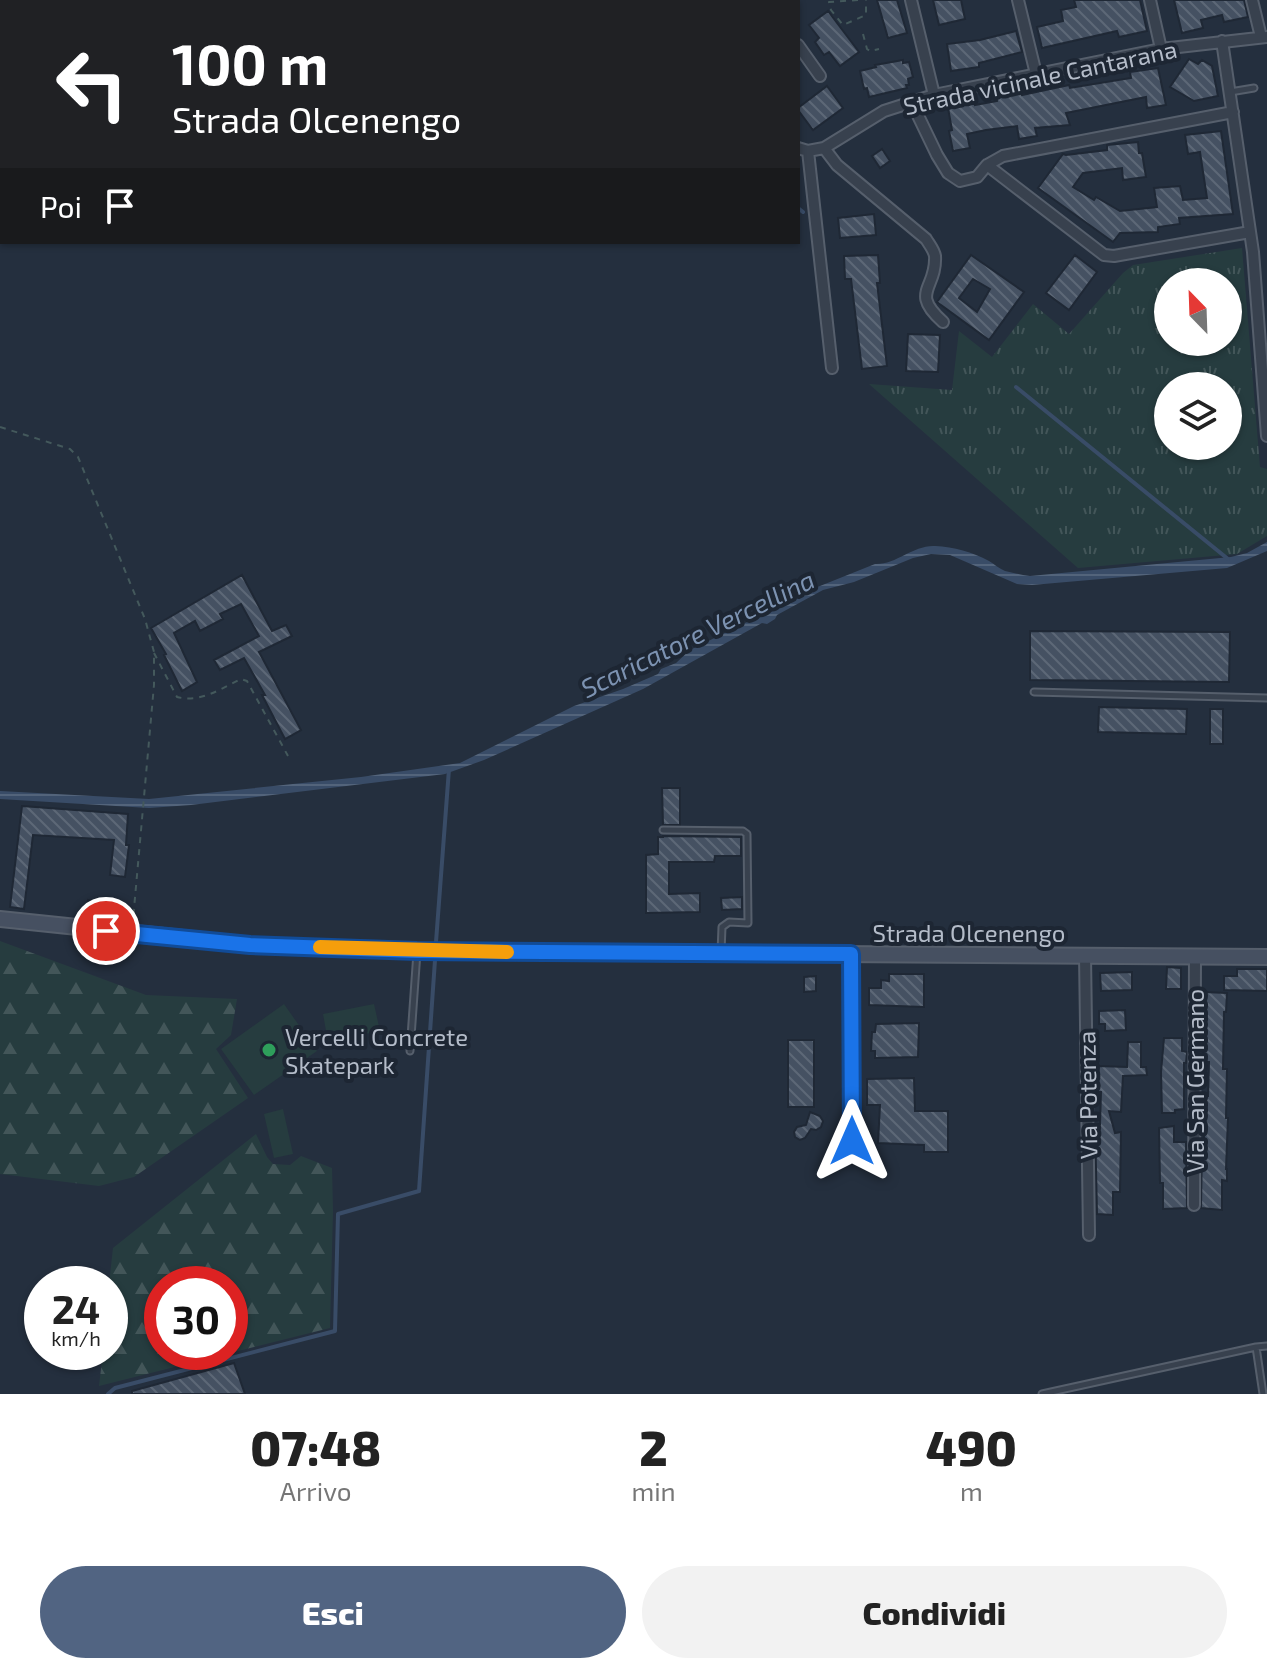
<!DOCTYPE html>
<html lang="it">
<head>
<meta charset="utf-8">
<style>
  body { margin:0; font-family:"Exo 2",sans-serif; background:#f2f2f2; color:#222; height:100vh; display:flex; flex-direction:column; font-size:30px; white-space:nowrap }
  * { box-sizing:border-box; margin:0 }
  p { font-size:26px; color:#767676 }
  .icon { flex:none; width:44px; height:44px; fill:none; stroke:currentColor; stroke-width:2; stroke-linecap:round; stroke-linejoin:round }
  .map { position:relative; height:1394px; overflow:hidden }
  .panel { display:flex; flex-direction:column; background:#fff; flex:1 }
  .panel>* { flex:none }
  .hud { position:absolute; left:0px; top:0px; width:800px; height:244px; box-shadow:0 2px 6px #0004; background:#202124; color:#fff; overflow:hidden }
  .needle { width:52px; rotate:337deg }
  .controls { position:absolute; left:1154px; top:268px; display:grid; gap:16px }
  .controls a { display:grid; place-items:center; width:88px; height:88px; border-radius:50%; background:#fff; box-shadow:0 2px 6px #0004; font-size:40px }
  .speed { position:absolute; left:24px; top:1266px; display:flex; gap:16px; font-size:40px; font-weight:700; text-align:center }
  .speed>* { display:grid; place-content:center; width:104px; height:104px; border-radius:50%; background:#fff; box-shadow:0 2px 6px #0004; line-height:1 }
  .speed small { font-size:20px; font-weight:400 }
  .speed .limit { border:12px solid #d22; background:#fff; color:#111 }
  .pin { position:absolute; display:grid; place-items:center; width:68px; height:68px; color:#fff; margin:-34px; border:4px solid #fff; border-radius:50%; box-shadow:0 2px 8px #0007 }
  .me { position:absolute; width:88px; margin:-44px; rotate:0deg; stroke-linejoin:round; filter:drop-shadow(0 0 6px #0008) }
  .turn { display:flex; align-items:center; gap:28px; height:168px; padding:0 40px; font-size:36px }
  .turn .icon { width:104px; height:104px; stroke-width:2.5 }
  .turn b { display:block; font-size:56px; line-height:68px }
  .then { display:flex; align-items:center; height:76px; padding:0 40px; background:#0003; gap:16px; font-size:30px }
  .eta { display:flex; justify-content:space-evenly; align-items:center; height:136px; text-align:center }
  .eta b { font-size:48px; font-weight:800; line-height:56px }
  .button { display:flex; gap:16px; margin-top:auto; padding:16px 40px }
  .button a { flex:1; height:92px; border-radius:48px; background:#516482; color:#fff; font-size:32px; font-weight:800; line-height:92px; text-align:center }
  .button a+a { background:#f2f2f2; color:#222 }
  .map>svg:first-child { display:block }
  .grass { fill:url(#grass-tufts); fill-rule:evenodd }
  .forest { fill:url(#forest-firs); fill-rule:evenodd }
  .green { fill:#263c3f }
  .water { fill:url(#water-rules) }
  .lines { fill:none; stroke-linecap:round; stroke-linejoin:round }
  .stream { stroke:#394c67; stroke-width:4 }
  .building { fill:url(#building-back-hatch); stroke:#1f2835; stroke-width:2; fill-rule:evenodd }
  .lane-casing { stroke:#565f6c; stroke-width:9 }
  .street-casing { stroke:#565f6c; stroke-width:14 }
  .secondary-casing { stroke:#565f6c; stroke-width:18 }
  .path { stroke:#44595c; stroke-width:2; stroke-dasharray:6 6; stroke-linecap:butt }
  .lane { stroke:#38414e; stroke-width:5 }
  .street { stroke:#38414e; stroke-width:10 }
  .secondary { stroke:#465061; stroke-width:14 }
  .route-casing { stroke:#114b97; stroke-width:20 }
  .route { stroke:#1a73e8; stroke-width:14 }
  .slow { stroke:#f59e0b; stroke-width:14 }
  .leisure-dot { fill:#2e9e5b; stroke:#1d2633; stroke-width:3 }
  .labels { text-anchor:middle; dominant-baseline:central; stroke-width:8; stroke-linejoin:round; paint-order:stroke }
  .street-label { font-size:24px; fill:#b4bcc9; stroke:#1d2633 }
  .poi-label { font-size:24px; fill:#b4bcc9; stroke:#1d2633; text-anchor:start }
  .water-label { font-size:26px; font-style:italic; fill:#7c92b1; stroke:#1d2633 }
</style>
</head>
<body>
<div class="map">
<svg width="1267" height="1394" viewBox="0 0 1267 1394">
  <defs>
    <pattern id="grass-tufts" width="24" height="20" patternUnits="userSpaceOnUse" patternTransform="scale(2)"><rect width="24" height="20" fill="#263c3f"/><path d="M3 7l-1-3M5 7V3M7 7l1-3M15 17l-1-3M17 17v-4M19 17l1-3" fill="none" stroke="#435659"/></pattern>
    <pattern id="forest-firs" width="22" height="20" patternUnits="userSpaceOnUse" patternTransform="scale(2)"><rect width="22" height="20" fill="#263c3f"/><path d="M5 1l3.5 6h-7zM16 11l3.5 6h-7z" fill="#435659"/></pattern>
    <pattern id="water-rules" width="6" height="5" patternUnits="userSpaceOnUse" patternTransform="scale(2)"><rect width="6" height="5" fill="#394c67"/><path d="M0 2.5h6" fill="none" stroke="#53647b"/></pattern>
    <pattern id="building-back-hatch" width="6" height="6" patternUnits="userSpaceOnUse" patternTransform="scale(2)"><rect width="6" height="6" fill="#455162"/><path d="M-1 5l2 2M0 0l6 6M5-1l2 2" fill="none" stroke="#5d6877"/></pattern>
  </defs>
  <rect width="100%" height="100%" fill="#242f3e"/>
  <path class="grass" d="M1242 248 1260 467 1267 469V536L1237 554 1078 568 869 384 952 390 959 331 992 357 1033 304 1069 334 1123 273 1133 265ZM1168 282H1228V342H1168ZM1168 386H1228V446H1168Z"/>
  <path class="forest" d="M0 941 146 995 237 999 231 1035 216 1049 248 1098 134 1177 99 1186 0 1174Z
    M256 1134 267 1157 273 1164 290 1165 301 1156 332 1168 333 1211 330 1328 99 1386 103 1352H110L109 1284 113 1248ZM162 1284H230V1352H162Z"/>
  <path class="green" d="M284 1004 317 1051 254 1095 221 1049Z
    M374 1004 380 1031 328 1042 323 1014Z
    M283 1109 293 1154 274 1158 264 1114Z"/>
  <path class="water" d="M1267 542V551L1227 568 1032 585 1017 584 950 555 931 554 913 558 854 582 823 590 777 615 775 619 767 624 762 623 643 689 484 760 445 774 191 805 149 808 0 799V791L149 799 361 777 460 763 574 706 623 689 658 674 661 669 676 663 690 650 780 606 800 594 875 564C896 565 913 545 935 546 954 547 972 552 989 561 994 564 1000 569 1005 571 1013 573 1022 575 1030 576L1231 557 1247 553Z"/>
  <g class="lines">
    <path class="stream" d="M531 0 532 2
      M798 208 803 212
      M1016 387 1228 559
      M436 942 449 769
      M108 1394 115 1388 335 1331 338 1214 419 1191 435 960"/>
  </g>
  <path class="building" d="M877 0H897L907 33 888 38Z
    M933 0H961L965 19 939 25Z
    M1074 0H1140L1147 31 1119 37 1117 31 1042 48 1037 27 1063 21 1061 10 1076 7Z
    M1174 0H1244L1248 17 1224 22 1222 15 1201 20 1203 28 1182 33Z
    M828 11 859 52 840 66 829 52 824 55 815 42 819 38 809 25Z
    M1016 31 1022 52 979 63V67L951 71 947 44 980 40Z
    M1189 59 1198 64 1202 60 1212 66 1218 96 1194 101 1170 87Z
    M903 60V63L909 62 913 77 908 79 909 85H906L907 88 869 97 867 88 864 89 860 71 876 67 875 65Z
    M1158 68 1166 105 1147 108 1146 97 1066 113 1070 125 1035 128 1037 136 1019 139 1017 126 986 130 967 134 970 148 953 151 949 131 952 130 948 108 952 107V103L975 99V105L997 101 996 95 1021 91 1022 95 1069 85 1070 88 1131 78 1130 72Z
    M827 86 843 108 813 130 798 110V108Z
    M1221 131 1233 214 1179 218 1180 224 1158 227V232L1120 233 1113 242 1038 188 1063 154 1066 155 1107 150V145L1138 142 1139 153H1142L1146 177 1123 180 1122 168 1083 173 1073 187 1094 200 1096 197 1120 211 1157 207 1154 188 1180 186 1183 200 1207 198 1200 152 1188 154 1185 135Z
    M882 149 890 161 880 168 872 156Z
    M874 214 876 235 840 238 838 218Z
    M878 255 880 283H877L887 366 862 369 851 279H845L844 256Z
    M971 255 1024 292 989 340 937 302ZM973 279 990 289 977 312 959 298Z
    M1075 255 1097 272 1069 310 1046 293Z
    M908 334 940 335 938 372 906 371Z
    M242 575 272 631 286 625 292 636 259 652 301 730 285 739 262 695H265L244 658 220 670 214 660 259 636 241 604 220 614 223 619 200 631 195 621 174 633 197 682 182 691 164 655 166 654 151 628Z
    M1030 631 1230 632 1229 682 1030 680Z
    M1099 707 1187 709 1186 734 1098 732Z
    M1210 709H1223V744H1210Z
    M662 788H680V825H663Z
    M22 806 128 814 126 845H129L125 877 110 875 114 840 33 835 24 909 10 907Z
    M663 836 741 837V856H715L714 862H669V894L700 893V912L646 913V855L658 854V837H663Z
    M742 897V909L722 910 721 898Z
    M88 900 116 904 114 920 86 916Z
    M1167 967 1181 968V989H1166Z
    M1237 969H1267V991L1224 990V976H1237Z
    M1132 972V990L1101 991 1100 973Z
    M889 974H924V1007L869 1005V988H881V980L889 981Z
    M816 976V991L804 992V977Z
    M1204 992 1227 993 1226 1012H1224L1223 1069H1227L1226 1118H1228L1226 1169H1227V1181L1222 1180V1210L1201 1208 1202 1143H1204V1096H1208L1209 1062H1203L1204 1048Z
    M1125 1010 1126 1030 1105 1031V1024H1099V1011Z
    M919 1023 918 1057 875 1058V1051H871L872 1032H875L876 1024Z
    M1164 1038H1182V1051L1187 1052 1186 1063H1184V1109L1175 1110V1113H1162L1161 1072Z
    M788 1040H814V1107H788Z
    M1128 1042H1141V1067H1146L1147 1075 1123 1076 1121 1112 1109 1111 1115 1133 1121 1132 1120 1192H1113V1215L1097 1214 1095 1124H1100L1101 1092H1098V1066L1127 1067Z
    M914 1078 915 1111H948V1152H924V1145L878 1143 880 1105H867V1079Z
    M810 1112 820 1116 823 1121 821 1127 816 1130 811 1129 805 1138 800 1140 795 1137 794 1132 797 1127 806 1125Z
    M1174 1126V1142H1186L1187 1208 1163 1209V1183H1160L1159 1128Z
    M234 1363 245 1394H132V1391Z"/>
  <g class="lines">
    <g class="lane-casing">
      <path id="lane" d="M1230 92 1254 88
        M1034 692 1267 698
        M663 830 743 831 747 834 748 923 729 922 722 927 721 952
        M410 1051 417 952
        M1042 1394 1256 1347
        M1263 1394 1256 1347 1267 1346"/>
    </g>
    <g class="street-casing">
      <path id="street" d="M680 0 682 2
        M765 0 767 2
        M911 0 934 95
        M1018 0 1036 74
        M1150 0 1161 49
        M1252 0 1261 37
        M1222 41 1253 252 1267 436
        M798 45 820 76
        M911 101 937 155 948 173 960 181 977 177 987 165 1003 156 1233 112
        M798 148 808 151 824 148 884 111 934 95 1161 49 1267 37
        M824 148 837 165 926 239C929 244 934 250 935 256 937 289 909 292 943 322
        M808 151 832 368
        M987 165 1104 255 1114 256 1250 232
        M851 954 852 1141
        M1085 955 1089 1235
        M1194 1205 1195 957"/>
    </g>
    <g class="secondary-casing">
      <path id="secondary" d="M0 919 250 945 417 951 1267 957"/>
    </g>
    <path class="path" d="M858 0 829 2 831 10 843 25 866 15V0
      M863 34 867 49 870 51 879 49
      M0 427 70 449 78 457 145 619 154 652V685L133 920
      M154 653 177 697C201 703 220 689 241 679L247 681 288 756"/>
    <use href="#lane" class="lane"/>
    <use href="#street" class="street"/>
    <use href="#secondary" class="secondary"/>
  </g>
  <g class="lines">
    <g class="route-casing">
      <path id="route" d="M106 931 250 945 417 951 851 954 852 1141"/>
    </g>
    <use href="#route" class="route"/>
    <path class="slow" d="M320 947 507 952"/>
  </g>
  <circle class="leisure-dot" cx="269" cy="1050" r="8"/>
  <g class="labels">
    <g class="street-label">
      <text transform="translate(1040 77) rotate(-12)">Strada vicinale Cantarana</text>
      <text x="969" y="932">Strada Olcenengo</text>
      <text transform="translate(1194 1081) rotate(-90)">Via San Germano</text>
      <text transform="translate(1087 1095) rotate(-91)">Via Potenza</text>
    </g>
    <g class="poi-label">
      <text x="285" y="1036">Vercelli Concrete<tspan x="285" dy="28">Skatepark</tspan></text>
    </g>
    <g class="water-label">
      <text transform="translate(697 633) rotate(-26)">Scaricatore Vercellina</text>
    </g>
  </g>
</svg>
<div class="controls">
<a><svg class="needle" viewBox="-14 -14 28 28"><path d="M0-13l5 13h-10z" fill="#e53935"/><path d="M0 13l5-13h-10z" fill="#767676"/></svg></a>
<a><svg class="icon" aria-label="layers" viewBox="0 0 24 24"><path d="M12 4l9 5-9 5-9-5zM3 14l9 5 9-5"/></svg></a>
</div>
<div class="speed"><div>24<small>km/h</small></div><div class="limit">30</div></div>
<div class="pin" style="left:106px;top:931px;background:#d93025"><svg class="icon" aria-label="arrive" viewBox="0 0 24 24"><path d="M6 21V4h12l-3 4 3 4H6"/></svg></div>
<svg class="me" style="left:852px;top:1141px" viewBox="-20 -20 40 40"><path d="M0-17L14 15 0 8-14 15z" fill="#1a73e8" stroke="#fff" stroke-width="4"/></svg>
<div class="hud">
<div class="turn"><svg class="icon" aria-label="left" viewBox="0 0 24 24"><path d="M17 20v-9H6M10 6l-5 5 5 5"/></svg><div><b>100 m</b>Strada Olcenengo</div></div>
<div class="then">Poi<svg class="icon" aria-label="arrive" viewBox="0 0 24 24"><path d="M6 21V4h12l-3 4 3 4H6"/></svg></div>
</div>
</div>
<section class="panel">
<div class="eta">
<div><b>07:48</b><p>Arrivo</p></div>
<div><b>2</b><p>min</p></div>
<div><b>490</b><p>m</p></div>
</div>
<div class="button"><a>Esci</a><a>Condividi</a></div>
</section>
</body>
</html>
